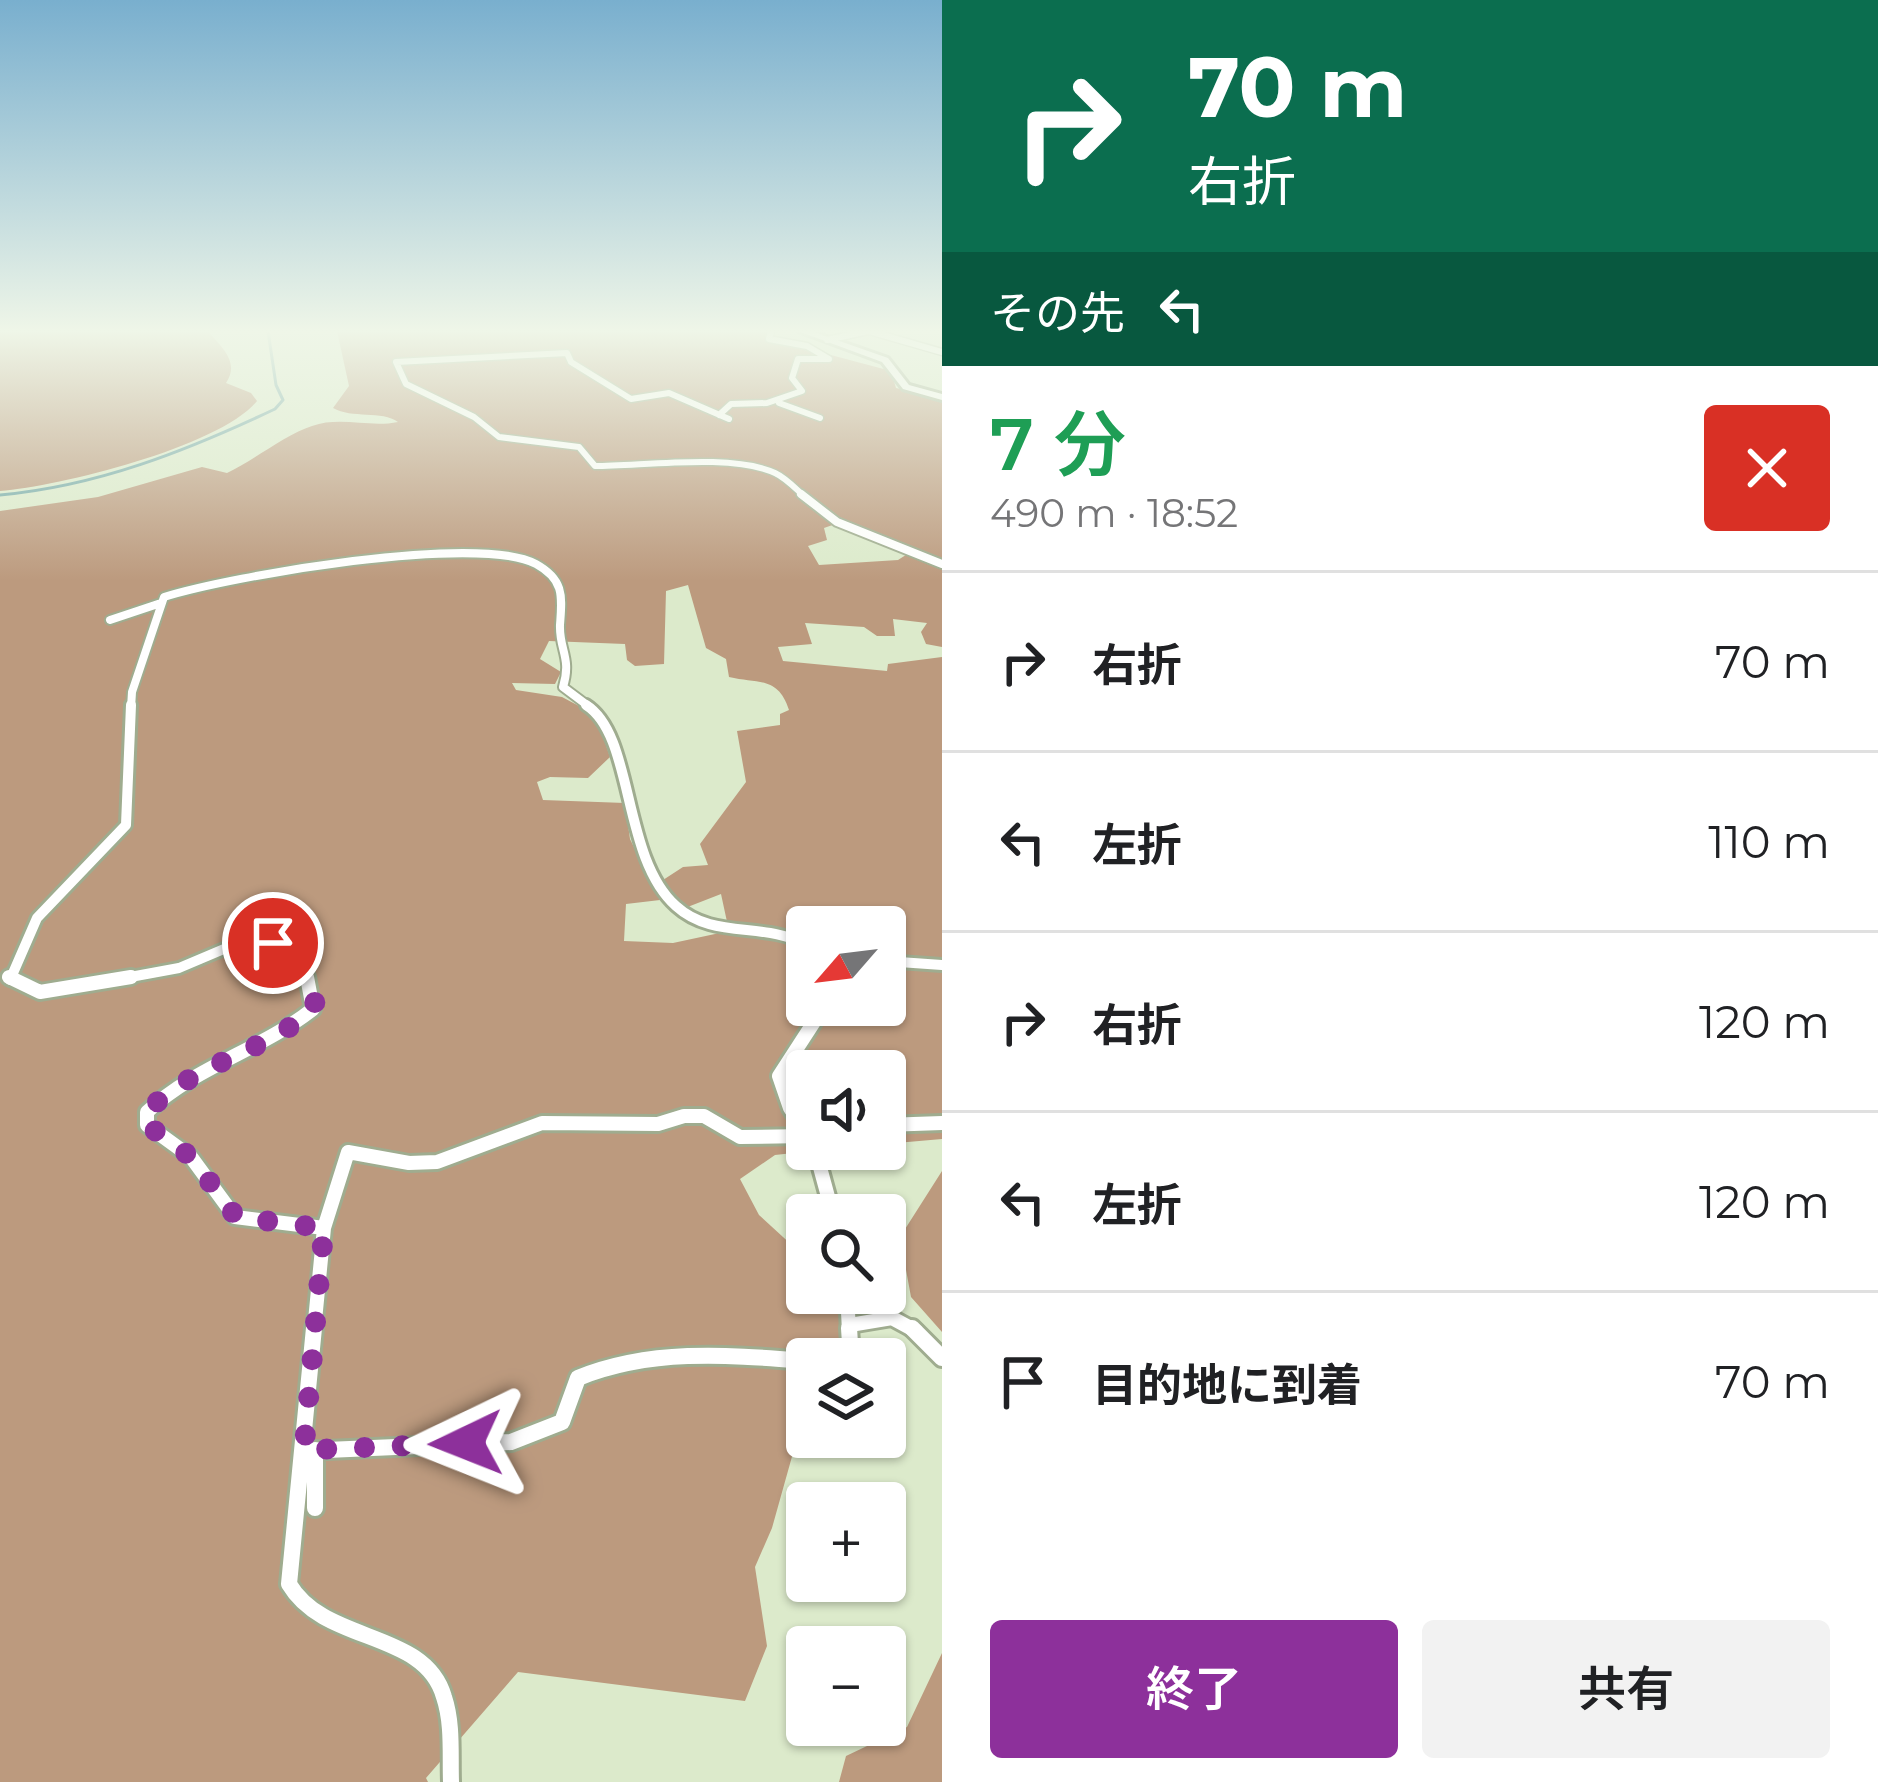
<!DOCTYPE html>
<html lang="ja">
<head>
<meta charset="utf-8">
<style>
  body { margin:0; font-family:Montserrat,"Noto Sans JP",sans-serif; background:#f2f2f2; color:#202124; height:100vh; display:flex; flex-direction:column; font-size:45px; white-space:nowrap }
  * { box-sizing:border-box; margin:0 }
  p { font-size:39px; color:#757577 }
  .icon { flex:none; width:66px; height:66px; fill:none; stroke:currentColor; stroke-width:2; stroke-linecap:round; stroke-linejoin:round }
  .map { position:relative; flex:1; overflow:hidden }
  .panel { display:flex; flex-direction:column; background:#fff; width:936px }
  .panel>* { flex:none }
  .guide { background:#0b6e4f; color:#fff; overflow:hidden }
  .needle { width:78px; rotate:242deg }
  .tools { position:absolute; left:786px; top:906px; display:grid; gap:24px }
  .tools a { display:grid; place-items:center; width:120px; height:120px; border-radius:12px; background:#fff; box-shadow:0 3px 9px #0004; font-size:60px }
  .pin { position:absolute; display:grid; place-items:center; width:102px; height:102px; color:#fff; margin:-51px; border:6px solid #fff; border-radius:50%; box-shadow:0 3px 12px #0007 }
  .me { position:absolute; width:132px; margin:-66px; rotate:268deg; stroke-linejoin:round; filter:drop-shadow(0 0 9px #0008) }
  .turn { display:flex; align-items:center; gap:42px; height:252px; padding:0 48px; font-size:54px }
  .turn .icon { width:156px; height:156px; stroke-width:2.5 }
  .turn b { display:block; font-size:84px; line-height:102px }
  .then { display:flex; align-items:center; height:114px; padding:0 48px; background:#0003; gap:24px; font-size:45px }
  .round { display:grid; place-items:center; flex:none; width:126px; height:126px; border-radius:12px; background:#f2f2f2 }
  .head { display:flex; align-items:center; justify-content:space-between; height:204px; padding:0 48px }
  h1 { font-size:72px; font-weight:600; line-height:90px; color:#1e9e55 }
  .button { display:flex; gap:24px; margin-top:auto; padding:24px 48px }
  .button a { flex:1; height:138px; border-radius:12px; background:#8d309b; color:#fff; font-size:48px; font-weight:600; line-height:138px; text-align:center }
  .button a+a { background:#f2f2f2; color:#202124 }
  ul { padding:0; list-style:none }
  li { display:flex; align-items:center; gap:36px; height:180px; padding:0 48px; border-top:3px solid #e0e0e0 }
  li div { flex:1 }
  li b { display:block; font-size:45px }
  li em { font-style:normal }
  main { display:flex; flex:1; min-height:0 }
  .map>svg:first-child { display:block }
  .forest { fill:#bc9a7e; fill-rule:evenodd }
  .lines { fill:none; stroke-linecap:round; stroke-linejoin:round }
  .stream { stroke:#74a8a7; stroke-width:3 }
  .minor-far4-casing { stroke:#9fac8f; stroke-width:9 }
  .minor-far3-casing { stroke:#9fac8f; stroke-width:12 }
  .minor-far2-casing { stroke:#9fac8f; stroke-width:16 }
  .minor-far1-casing { stroke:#9fac8f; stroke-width:20 }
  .minor-casing { stroke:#9fac8f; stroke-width:22 }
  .highway-casing { stroke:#9fac8f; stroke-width:6 }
  .minor-far4 { stroke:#fff; stroke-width:6 }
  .minor-far3 { stroke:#fff; stroke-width:8 }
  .minor-far2 { stroke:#fff; stroke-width:10 }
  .minor-far1 { stroke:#fff; stroke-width:14 }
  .minor { stroke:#fff; stroke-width:16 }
  .highway { fill:#fff; fill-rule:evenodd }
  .route { stroke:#8d309b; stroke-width:21; stroke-dasharray:0 37.8 }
</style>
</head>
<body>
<main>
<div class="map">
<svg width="942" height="1782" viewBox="0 0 942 1782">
  <rect width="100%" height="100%" fill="#dceacb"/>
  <path class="forest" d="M0 331H208C222 348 240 362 226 383L251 393 257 401C219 447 60 486 0 491Z
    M337 331H768L767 338 891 371 896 388 942 399V647L926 644 921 632 927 623 893 619 895 636H877L864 627 805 623 812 644 778 647 783 661 887 671 888 664 942 657V1139L885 1144V1071H807V1149H830L775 1155 740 1179 759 1215 807 1259V1293H829L872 1359H807V1425L800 1428 772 1528 755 1567 767 1646 745 1701 518 1672 426 1778 428 1782H0V511L98 497 202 467 227 473C253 461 286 434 312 426 341 416 369 428 398 422 382 410 352 419 333 408L349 386ZM841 522 909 553 898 560 819 565 808 546 827 540 824 528ZM688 585 706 648 726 659 729 677C758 684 778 676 789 710L780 714V725L737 731 746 782 700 844 708 865 683 867 663 880 672 897 685 908 721 894 729 931 673 943 624 941 626 904 660 900 630 839 625 803 543 800 537 782 550 777 588 778 610 757 596 715 562 697 516 690 512 683 555 684 561 672 540 659 549 641 625 644 627 660 635 666 664 664 666 591ZM807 927H885V1005H807Z
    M942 1171V1332L911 1297 900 1237Z
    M942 1653V1782H839L846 1756 907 1727Z"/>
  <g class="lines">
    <path class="stream" d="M0 495C98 486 186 451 275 409L283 400 276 385 268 331"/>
    <g class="minor-far4-casing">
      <path id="minor-far4" d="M869 331 942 352
        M827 340 868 331
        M779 403 820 418
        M719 415 731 404 767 403 802 391 792 378 798 359H829L807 346 769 339 771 331
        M729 419 669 393 631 399 571 362 567 353 396 362 406 384 474 417 499 437 579 447 595 466C643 466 732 453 775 473 786 478 796 489 805 497"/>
    </g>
    <g class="minor-far3-casing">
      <path id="minor-far3" d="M801 494 837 522 942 564
        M110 620 161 603
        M131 708 132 692 164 597C231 576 477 533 536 564 565 580 562 597 560 625 559 650 572 658 563 687L591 708"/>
    </g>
    <g class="minor-far2-casing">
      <path id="minor-far2" d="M586 705C635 736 621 857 676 906 713 940 764 921 807 945
        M885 961 942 965
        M885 975 895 973 898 962
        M10 980 37 918 126 825 131 705
        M114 980 179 968 257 935 289 956 309 980"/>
    </g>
    <g class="minor-far1-casing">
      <path id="minor-far1" d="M9 977 40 992 131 977
        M307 977 313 1009C261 1050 196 1066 147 1112V1125L191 1157 235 1217 324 1228
        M885 1125 942 1123
        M807 1134 790 1108 779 1076 825 1005
        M815 1149 833 1215
        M847 1293 849 1331
        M850 1325 892 1318 916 1331
        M314 1331 324 1228 348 1152 409 1163 437 1162 542 1123 658 1124 684 1116H704L740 1137 807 1136"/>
    </g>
    <g class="minor-casing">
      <path id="minor" d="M314 1328 289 1584C325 1645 425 1629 444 1697 453 1724 450 1754 451 1782
        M849 1328 851 1359
        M912 1328 942 1358
        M315 1450V1508
        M304 1451 511 1442 562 1422 578 1378C652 1348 729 1355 807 1361"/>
    </g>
    <g class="highway-casing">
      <path id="highway" d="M798 331H811L888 358 909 385 942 394V400L903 389 882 362Z"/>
    </g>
    <use href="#minor-far4" class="minor-far4"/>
    <use href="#minor-far3" class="minor-far3"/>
    <use href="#minor-far2" class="minor-far2"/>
    <use href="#minor-far1" class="minor-far1"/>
    <use href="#minor" class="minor"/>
    <use href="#highway" class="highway"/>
  </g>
  <linearGradient id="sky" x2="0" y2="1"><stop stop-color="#79afce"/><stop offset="0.57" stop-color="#eff6e8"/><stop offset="1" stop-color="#eff6e8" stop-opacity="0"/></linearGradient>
  <rect width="942" height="581" fill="url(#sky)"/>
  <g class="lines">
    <path class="route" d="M273 943C294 961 320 979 314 1009 264 1053 193 1063 147 1112V1125L191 1157 236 1217 324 1228 304 1450 466 1443"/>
  </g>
</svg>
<div class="tools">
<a><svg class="needle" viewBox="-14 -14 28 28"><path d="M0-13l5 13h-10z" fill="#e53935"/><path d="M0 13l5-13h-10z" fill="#757577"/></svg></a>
<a><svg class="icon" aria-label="sound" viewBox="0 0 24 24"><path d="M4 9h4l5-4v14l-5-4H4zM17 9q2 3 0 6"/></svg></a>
<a><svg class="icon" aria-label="search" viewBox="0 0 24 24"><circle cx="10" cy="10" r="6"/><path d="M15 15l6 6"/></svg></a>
<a><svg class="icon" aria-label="layers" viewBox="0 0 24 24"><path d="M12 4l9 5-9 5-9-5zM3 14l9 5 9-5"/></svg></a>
<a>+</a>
<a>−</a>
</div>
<div class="pin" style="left:273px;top:943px;background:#d93025"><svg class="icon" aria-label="arrive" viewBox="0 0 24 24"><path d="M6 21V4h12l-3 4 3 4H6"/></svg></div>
<svg class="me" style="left:466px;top:1443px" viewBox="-20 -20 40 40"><path d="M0-17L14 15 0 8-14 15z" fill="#8d309b" stroke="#fff" stroke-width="4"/></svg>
</div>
<section class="panel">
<div class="guide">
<div class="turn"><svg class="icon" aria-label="right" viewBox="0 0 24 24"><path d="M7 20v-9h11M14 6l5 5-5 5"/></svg><div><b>70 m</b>右折</div></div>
<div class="then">その先<svg class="icon" aria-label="left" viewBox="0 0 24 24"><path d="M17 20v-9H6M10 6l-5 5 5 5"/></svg></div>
</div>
<div class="head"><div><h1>7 分</h1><p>490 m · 18:52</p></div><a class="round" style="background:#d93025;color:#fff"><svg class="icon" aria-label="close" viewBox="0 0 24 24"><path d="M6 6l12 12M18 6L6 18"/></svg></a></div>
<ul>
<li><svg class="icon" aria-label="right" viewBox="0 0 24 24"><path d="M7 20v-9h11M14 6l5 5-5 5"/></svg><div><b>右折</b></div><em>70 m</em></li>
<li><svg class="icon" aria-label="left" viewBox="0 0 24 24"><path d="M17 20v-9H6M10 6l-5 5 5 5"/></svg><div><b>左折</b></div><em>110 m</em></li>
<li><svg class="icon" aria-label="right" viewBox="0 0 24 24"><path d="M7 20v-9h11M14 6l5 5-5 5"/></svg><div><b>右折</b></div><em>120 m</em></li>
<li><svg class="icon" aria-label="left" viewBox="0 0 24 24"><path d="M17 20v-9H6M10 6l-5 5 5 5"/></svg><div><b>左折</b></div><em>120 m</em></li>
<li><svg class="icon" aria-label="arrive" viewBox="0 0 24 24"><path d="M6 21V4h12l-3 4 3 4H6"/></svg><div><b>目的地に到着</b></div><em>70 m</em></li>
</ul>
<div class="button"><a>終了</a><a>共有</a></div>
</section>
</main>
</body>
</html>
